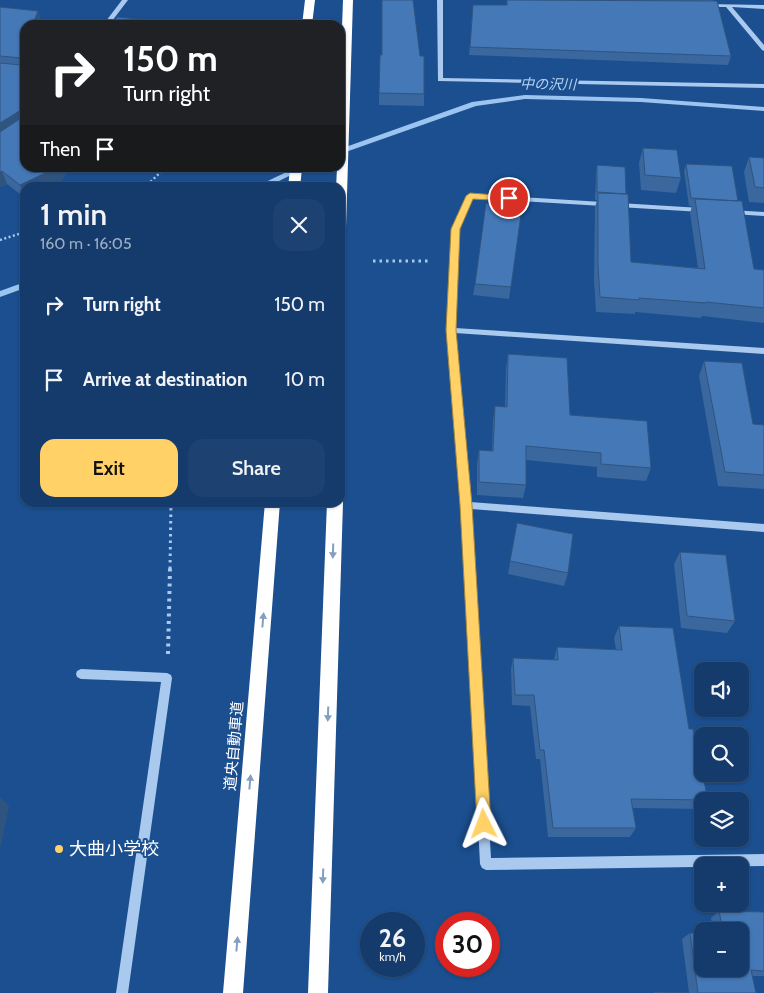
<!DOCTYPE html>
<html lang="en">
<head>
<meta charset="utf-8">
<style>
  body { margin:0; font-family:Cabin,"Noto Sans JP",sans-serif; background:#1d4271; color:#f1f3f6; height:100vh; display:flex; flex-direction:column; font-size:19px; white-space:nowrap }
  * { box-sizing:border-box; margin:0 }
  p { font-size:16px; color:#9dadc1 }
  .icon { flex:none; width:28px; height:28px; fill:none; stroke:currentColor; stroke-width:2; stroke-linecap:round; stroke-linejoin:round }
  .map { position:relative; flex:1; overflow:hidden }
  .side { position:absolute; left:20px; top:182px; width:325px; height:325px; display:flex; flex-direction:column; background:#143b6b; border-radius:15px; box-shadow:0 1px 4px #0004,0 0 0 1px #33557e }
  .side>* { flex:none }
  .hud { position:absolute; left:20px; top:20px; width:325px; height:152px; border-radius:15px; box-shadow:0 1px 4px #0004,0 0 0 1px #33557e; background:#202124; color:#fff; overflow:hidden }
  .buttons { position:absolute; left:694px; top:662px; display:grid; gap:10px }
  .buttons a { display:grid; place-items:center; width:55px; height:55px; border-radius:10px; background:#143b6b; box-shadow:0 1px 4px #0004,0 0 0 1px #33557e; font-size:25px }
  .speed { position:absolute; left:360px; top:912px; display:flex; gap:10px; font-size:25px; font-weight:700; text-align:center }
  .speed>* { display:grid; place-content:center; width:65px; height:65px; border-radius:50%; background:#143b6b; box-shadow:0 1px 4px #0004,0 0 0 1px #33557e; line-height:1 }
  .speed small { font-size:12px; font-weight:400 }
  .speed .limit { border:8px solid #d22; background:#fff; color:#111 }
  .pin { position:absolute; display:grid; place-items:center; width:42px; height:42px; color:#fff; margin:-21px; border:2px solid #fff; border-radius:50%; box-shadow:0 1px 5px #0007 }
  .me { position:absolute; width:55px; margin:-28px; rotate:357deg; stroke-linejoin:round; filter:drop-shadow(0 0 4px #0008) }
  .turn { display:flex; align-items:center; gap:18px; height:105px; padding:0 20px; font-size:22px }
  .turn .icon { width:65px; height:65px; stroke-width:2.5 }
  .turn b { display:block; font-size:35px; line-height:42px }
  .then { display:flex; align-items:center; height:48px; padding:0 20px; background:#0003; gap:10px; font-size:19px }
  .round { display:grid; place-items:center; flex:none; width:52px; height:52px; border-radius:15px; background:#1d4271 }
  .head { display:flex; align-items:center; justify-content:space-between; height:85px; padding:0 20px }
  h1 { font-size:30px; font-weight:600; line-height:38px }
  .primary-button { display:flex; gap:10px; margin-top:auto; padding:10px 20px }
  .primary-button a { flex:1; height:58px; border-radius:15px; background:#ffd166; color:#111; font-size:20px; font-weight:600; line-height:58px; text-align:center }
  .primary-button a+a { background:#1d4271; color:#f1f3f6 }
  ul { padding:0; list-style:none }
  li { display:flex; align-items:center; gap:15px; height:75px; padding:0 20px }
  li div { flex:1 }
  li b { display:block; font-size:19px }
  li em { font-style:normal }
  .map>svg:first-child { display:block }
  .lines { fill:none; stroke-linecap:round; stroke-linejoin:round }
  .stream { fill:#9cc4f0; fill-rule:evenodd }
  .path-far2 { stroke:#a9c9ee; stroke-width:2.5; stroke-dasharray:2 2.5; stroke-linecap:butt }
  .path-far1 { stroke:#a9c9ee; stroke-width:3; stroke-dasharray:2.5 4; stroke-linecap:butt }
  .path { stroke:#a9c9ee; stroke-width:4; stroke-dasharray:3 4.5; stroke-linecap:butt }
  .minor { fill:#a9c9ee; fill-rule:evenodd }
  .highway { fill:#fff; fill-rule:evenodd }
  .wall { fill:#3a679d }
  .shaded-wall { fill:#305480 }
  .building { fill:#4478b7; stroke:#305480 }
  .oneway { fill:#829ec1 }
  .route { fill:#ffd166; stroke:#a68842 }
  .poi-dot { fill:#ffd166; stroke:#1b4f8f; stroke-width:2 }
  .labels { text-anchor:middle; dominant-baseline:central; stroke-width:4; stroke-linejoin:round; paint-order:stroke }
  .far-water-label { font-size:14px; font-style:italic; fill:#b5d3f5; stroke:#1b4f8f }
  .street-label { font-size:15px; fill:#fff; stroke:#1b4f8f }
  .near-poi-label { font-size:18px; fill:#fff; stroke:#1b4f8f; text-anchor:start }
</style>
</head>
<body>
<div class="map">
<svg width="764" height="993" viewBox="0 0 764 993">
  <rect width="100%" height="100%" fill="#1b4f8f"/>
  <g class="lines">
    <path class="stream" d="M525 95 641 98 764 107V111L641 102 525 99 476 106 340 154V149L472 102Z
      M295 168H305L265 188H253Z
      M25 282V288L0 297V291Z"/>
    <path class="path-far2" d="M144 188 165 168
      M0 240 25 232"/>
    <path class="path-far1" d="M373 261H431
      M170 569 171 502"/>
    <path class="path" d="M168 654 170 568"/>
    <path class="minor" d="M122 0H128L109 25H103Z
      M437 0H443V78L764 84V88L438 81Z
      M705 4 764 5V9L732 7 764 45V51L762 50 726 7H707L705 6Z
      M470 194 701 208 704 210 701 212 472 198 458 229 455 328 764 348V354L455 333 470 502 764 524V532L471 509 491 858 764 854V866L486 870 482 868 480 864 462 505 447 330 452 229 467 196Z
      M730 210 764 212V216L732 214 729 212Z
      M81 669 167 673 171 675 172 678 128 993H116L161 682 81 679 77 677 76 674 77 671Z"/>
    <path class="highway" d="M305 0H315L312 25H302Z
      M343 0H353L346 227 340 231V188H336L337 168H340V83Z
      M290 168H302L300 188H288Z
      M340 498 343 502 328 993H308L327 502H340Z
      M265 502H280L243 993H223Z"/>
  </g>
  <path class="wall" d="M507 0H713L731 56 728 65 469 55 473 5H507Z
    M0 7 38 11 41 22 25 168H72L60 181 47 188H25V198L7 184 0 187Z
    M379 93 424 94V106L379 105Z
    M643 148 681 178 676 193 641 190 639 163Z
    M749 157 764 158V203L749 202 744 172Z
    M686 164 738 201 754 269 764 270V323L702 316 701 318 635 312V314L596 312 594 280 595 207 597 200H595L596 173 597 165 626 194 631 262 698 268 690 213 692 206H689L684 171Z
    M522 207 509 299 473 295 475 284Z
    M508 354 570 415 651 468 646 481 597 477V467L526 460V485L523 498 477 495V464L479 450 492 451 493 420 495 406 505 407 506 369Z
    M704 361 753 424 764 425V489L718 486 699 376Z
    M517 523 568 573 564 586 508 574Z
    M680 552 735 621 727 633 681 628 674 564Z
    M619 626 689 729 708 800 706 801H702V806L700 809 633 808 636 828 630 837H548L540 759H536L530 706 512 705 511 669 513 658 554 660 557 647 616 650 614 638Z
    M719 911 764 912V976H752L756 993H689L682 939 690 933 702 969 740 931H713L711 918Z"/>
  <path class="shaded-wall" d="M38 11 41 23 34 21Z
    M21 110 25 122 0 139V123Z
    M56 168H72L60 181 47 188H25V198L20 185Z
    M2 171 7 184 0 187V172Z
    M0 797 9 806 0 850Z"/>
  <path class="building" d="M382 0H413L420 56H424V94L379 93 380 55H382Z
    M507 0 717 1 731 56 470 47 473 5H507Z
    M0 7 38 11 34 21 76 25H25V168H56L20 185 2 171 0 172V132L21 118V110L0 123V63L21 65 23 63 22 58 0 56Z
    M117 17 159 21 157 25H112Z
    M643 148 677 150 681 178 645 175Z
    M749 157 764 158V188L755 187Z
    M686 164 732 166 738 201 691 198Z
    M597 165 625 167 626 194 597 192Z
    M598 193 628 194 631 262 705 269 695 199 742 201 754 269 764 270V308L706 302V303L639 298V300L600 297 598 265Z
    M486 203 522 207 511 287 475 284Z
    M508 354 567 358 570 415 647 421 651 468 601 464V453L526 446V485L479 482V450L493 451 495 406 507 407Z
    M704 361 742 363 753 424 764 425V475L725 472Z
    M517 523 573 534 568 573 510 561Z
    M680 552 726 555 735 621 687 616Z
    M619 626 673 628 689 729H693L708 800 631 799 636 828H553L544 750H540L534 695H515L513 658 558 660 557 647 622 650Z
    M719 911 764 912V971L751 970 756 993H698L690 933H702V969H740V931H723Z
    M654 992 689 993H654Z"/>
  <defs><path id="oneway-solid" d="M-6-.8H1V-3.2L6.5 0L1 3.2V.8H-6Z" transform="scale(1.25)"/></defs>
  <g class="oneway">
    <use href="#oneway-solid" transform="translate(333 551) rotate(92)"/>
    <use href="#oneway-solid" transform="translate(263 620) rotate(-85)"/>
    <use href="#oneway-solid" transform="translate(328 714) rotate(92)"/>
    <use href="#oneway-solid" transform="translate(250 782) rotate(-85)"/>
    <use href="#oneway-solid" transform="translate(323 876) rotate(92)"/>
    <use href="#oneway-solid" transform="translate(237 944) rotate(-85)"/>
  </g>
  <path class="route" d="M470 193 509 196 514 198 509 201 473 199 460 229 456 330 472 505 491 824 489 829 484 831 479 829 477 824 460 505 446 330 451 229 466 196Z"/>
  <circle class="poi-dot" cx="59" cy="849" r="5"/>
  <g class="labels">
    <g class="far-water-label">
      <text transform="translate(548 84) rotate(1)">中の沢川</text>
    </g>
    <g class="street-label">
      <text transform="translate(234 746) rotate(-85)">道央自動車道</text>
    </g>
    <g class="near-poi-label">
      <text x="69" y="849">大曲小学校</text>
    </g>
  </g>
</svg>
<div class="buttons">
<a><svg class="icon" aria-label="sound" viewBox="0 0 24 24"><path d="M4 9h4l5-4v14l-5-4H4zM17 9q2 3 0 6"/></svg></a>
<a><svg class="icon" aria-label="search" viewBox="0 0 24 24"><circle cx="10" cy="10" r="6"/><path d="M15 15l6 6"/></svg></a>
<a><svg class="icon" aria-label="layers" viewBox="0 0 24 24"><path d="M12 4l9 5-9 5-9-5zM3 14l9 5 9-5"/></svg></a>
<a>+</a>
<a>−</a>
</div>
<div class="speed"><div>26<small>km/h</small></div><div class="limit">30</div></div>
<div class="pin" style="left:509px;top:198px;background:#d93025"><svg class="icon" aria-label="arrive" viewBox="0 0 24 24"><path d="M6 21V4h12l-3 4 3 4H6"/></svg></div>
<svg class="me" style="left:484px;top:824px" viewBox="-20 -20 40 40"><path d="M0-17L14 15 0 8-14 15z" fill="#ffd166" stroke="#fff" stroke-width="4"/></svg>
<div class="hud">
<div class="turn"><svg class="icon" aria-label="right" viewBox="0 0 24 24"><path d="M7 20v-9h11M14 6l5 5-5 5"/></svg><div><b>150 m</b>Turn right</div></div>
<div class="then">Then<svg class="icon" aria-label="arrive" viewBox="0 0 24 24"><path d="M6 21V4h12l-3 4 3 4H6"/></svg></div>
</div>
<section class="side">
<div class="head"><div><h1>1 min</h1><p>160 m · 16:05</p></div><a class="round"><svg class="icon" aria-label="close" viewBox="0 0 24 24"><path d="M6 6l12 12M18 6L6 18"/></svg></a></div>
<ul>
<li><svg class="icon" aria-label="right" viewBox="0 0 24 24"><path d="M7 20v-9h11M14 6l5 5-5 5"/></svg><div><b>Turn right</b></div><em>150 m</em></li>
<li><svg class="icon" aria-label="arrive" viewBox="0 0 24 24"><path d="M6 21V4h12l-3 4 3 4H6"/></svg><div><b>Arrive at destination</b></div><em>10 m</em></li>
</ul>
<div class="primary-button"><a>Exit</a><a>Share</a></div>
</section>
</div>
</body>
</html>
